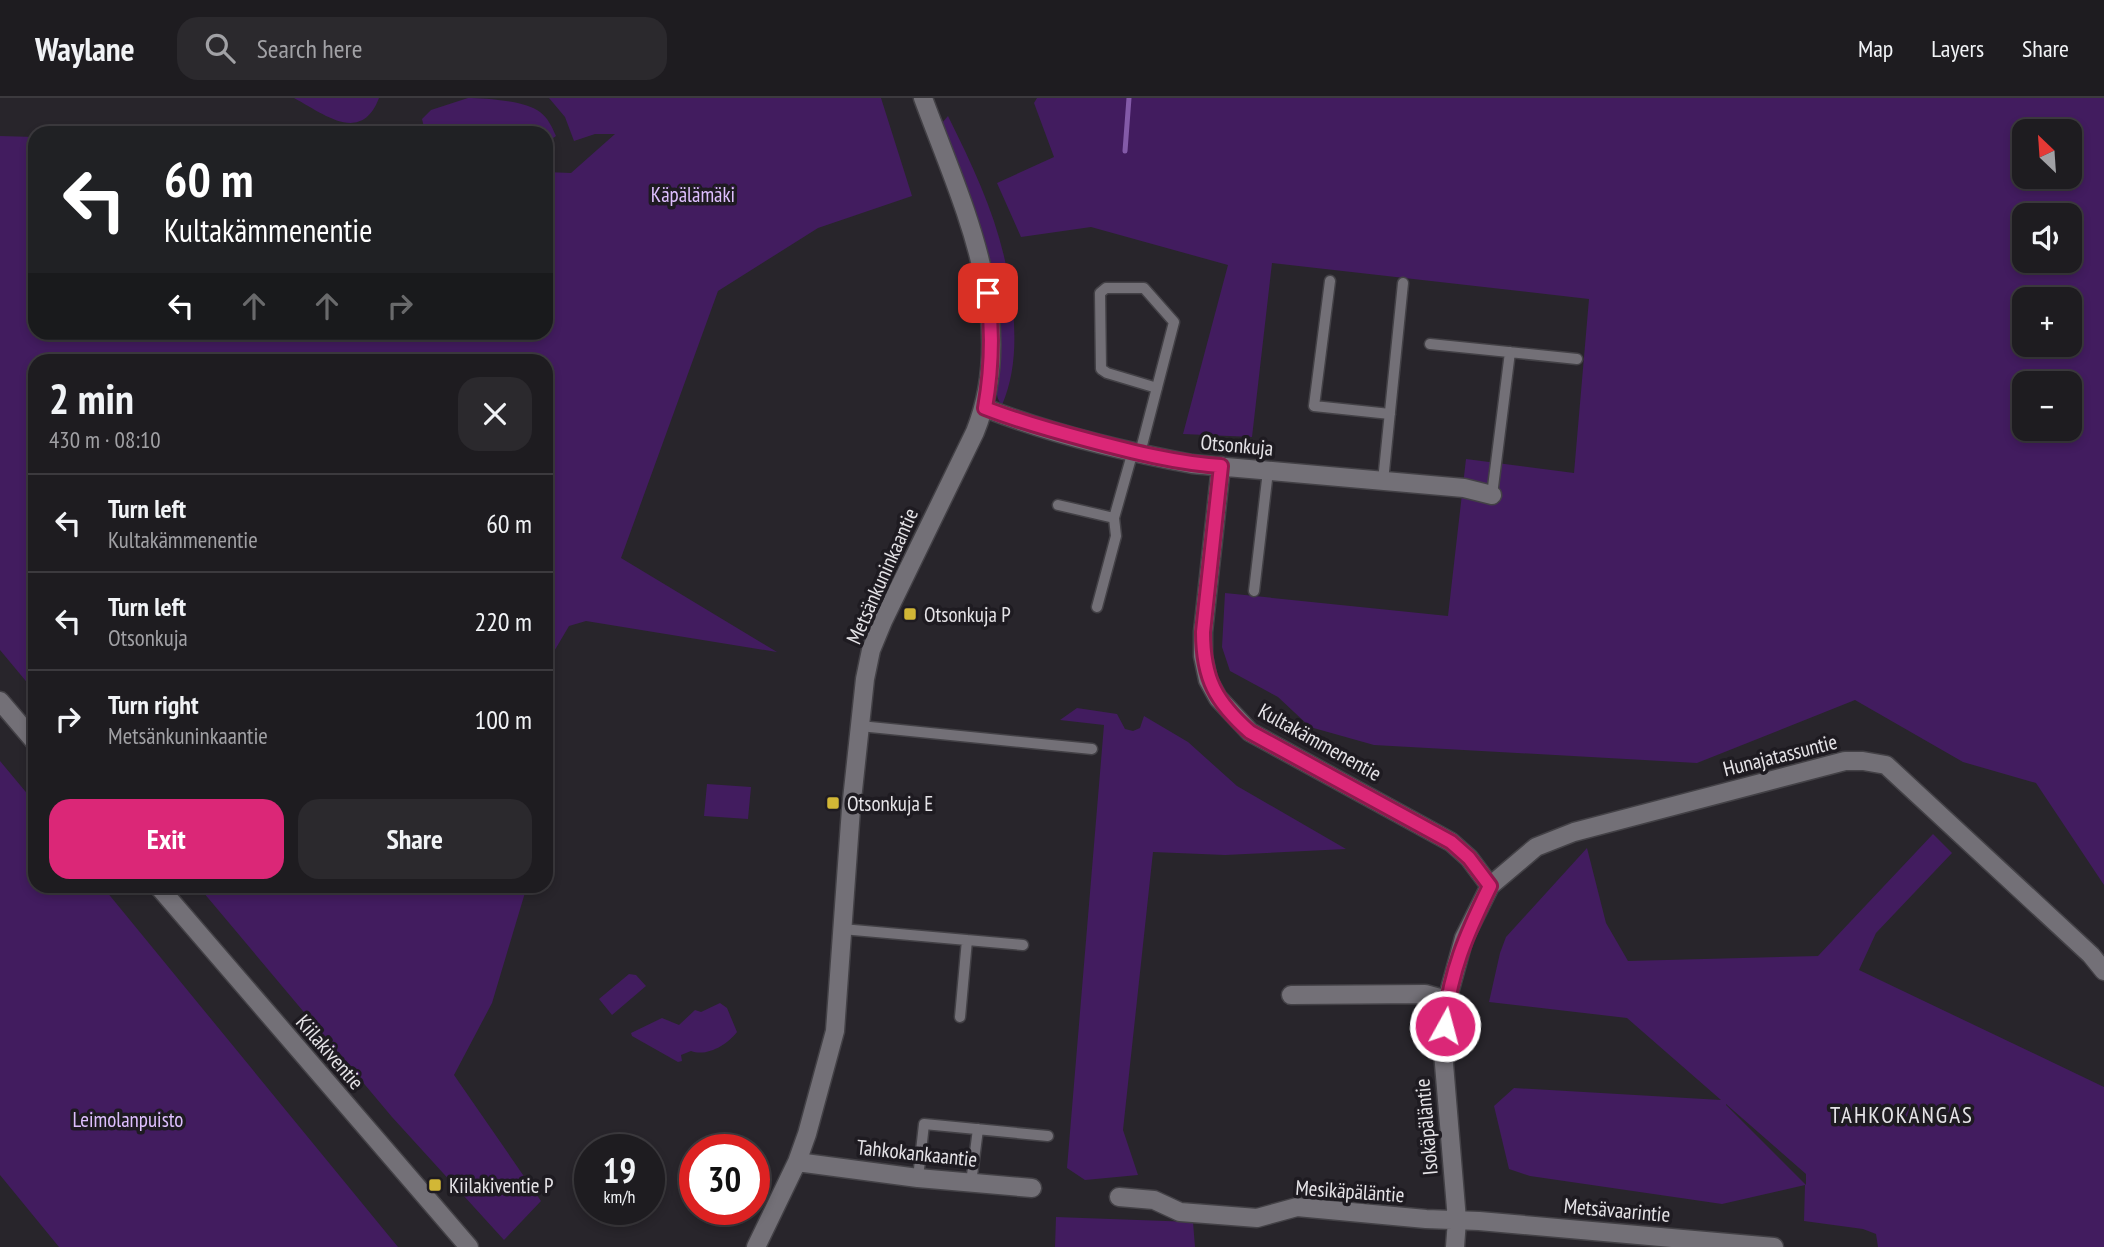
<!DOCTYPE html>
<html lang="en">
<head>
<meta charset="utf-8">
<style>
  body { margin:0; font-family:"PT Sans Narrow",sans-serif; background:#2b292d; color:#f1f3f6; height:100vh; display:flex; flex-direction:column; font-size:26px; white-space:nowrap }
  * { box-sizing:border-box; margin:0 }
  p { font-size:23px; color:#a1a1a5 }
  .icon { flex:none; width:38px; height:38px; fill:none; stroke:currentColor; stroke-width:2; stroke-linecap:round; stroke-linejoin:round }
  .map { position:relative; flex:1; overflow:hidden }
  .panel { position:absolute; left:28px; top:256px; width:525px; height:539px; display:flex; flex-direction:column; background:#1e1c20; border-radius:21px; box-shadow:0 4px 10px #0003,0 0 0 2px #3c3a3e }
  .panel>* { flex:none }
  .top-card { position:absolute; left:28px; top:28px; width:525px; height:214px; border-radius:21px; box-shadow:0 4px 10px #0003,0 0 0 2px #3c3a3e; background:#202124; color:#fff; overflow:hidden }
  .needle { width:46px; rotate:335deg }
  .fabs { position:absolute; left:2012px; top:21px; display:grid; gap:14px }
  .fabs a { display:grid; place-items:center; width:70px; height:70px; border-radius:14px; background:#1e1c20; box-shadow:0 4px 10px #0003,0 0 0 2px #3c3a3e; font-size:35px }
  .speed { position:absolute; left:574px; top:1036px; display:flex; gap:14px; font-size:35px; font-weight:700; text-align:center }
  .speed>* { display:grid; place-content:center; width:91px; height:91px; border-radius:50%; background:#1e1c20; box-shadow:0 4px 10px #0003,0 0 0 2px #3c3a3e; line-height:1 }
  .speed small { font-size:18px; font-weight:400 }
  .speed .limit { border:10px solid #d22; background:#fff; color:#111 }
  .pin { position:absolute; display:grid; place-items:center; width:60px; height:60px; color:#fff; margin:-30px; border-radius:14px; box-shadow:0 4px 10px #0006 }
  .me { position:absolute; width:77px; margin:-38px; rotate:7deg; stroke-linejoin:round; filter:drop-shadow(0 0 5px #0008) }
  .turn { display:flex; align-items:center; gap:24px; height:147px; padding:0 21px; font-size:32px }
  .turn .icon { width:91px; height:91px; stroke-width:2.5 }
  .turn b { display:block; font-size:49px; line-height:60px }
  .lanes { display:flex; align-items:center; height:66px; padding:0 21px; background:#0003; justify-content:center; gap:35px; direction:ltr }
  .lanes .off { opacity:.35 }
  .round { display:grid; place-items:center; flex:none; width:74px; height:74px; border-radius:21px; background:#2b292d }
  .summary { display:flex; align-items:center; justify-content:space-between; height:119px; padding:0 21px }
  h1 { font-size:42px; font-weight:700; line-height:52px }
  .action { display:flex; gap:14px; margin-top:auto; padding:14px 21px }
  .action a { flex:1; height:80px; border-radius:21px; background:#db2777; color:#fff; font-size:28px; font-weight:700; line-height:80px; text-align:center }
  .action a+a { background:#2b292d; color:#f1f3f6 }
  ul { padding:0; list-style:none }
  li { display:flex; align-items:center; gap:21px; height:98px; padding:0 21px; border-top:2px solid #3c3a3e }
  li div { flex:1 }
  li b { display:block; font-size:26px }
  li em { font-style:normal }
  header { display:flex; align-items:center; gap:42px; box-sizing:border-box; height:98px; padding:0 35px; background:#1e1c20; border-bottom:2px solid #3c3a3e }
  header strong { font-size:33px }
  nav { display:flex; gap:38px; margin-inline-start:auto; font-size:24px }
  .search { width:490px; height:63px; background:#2b292d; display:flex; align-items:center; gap:18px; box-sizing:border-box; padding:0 24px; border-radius:21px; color:#a1a1a5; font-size:26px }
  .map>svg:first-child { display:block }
  .green { fill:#421c5f; fill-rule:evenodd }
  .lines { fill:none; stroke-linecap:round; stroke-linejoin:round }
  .stream { stroke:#835aa8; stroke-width:5 }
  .service-casing { stroke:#434146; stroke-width:13 }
  .minor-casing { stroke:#434146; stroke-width:21 }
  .tertiary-casing { stroke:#434146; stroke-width:21 }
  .service { stroke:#737077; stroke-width:10 }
  .minor { stroke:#737077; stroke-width:18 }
  .tertiary { stroke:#737077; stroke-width:18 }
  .route-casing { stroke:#8e194d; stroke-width:18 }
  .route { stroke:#db2777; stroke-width:12 }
  .poi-dot { fill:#d2b736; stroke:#1e1b21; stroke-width:2.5 }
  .labels { text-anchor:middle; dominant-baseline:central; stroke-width:7; stroke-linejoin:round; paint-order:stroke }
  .park-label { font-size:21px; fill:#debffe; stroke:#1e1b21 }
  .street-label { font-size:21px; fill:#e5e3e7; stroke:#1e1b21 }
  .poi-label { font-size:21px; fill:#e5e3e7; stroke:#1e1b21; text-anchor:start }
  .neighbourhood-label { font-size:23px; letter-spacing:2px; fill:#e5e3e7; stroke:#1e1b21 }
</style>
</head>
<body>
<header>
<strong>Waylane</strong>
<div class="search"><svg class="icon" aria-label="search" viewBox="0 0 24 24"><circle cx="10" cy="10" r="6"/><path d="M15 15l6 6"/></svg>Search here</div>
<nav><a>Map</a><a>Layers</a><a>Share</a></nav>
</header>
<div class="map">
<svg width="2104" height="1149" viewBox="0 0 2104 1149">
  <rect width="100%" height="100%" fill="#28252b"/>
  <path class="green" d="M294 0H379C361 47 324 16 294 0Z
    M468 0C485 0 527 3 540 14 548 20 552 29 556 38L546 45V35C517 35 447 41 424 29L422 21 431 12Z
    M549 0H881L912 98 818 130 718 193 621 460 777 554 586 523 569 528 546 567V262H35V594L0 552V38L35 39V234H546V74L571 75 615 36H595L574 43 565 19Z
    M1037 0H2104V787L2036 685 1963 664 1855 602 1697 665 1374 647 1310 629 1278 599 1230 573 1222 549 1225 495 1448 518 1466 361 1574 375 1589 201 1272 165 1252 339 1183 336 1228 167 1091 129 1021 139 997 85 1054 59 1034 5ZM2025 33H2070V79H2025ZM2025 117H2070V163H2025ZM2025 201H2070V247H2025ZM2025 285H2070V331H2025Z
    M948 18C981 85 1005 136 1013 211 1016 244 1015 277 1002 307 993 297 998 287 999 275 1002 239 1000 204 992 168L942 25Z
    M1077 610 1117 616 1125 631 1133 633 1140 630 1144 618 1188 644 1237 688 1346 751 1225 757 1153 754 1123 1032 1138 1077 1085 1082 1067 1070 1104 627 1060 622Z
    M0 663 35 705V788H102L398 1149H59L0 1077Z
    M707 686 751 689 748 721 704 718Z
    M1933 736 1952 755 1876 835 1859 872 2104 989V1149H1878L1876 1136 1863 1131 1804 1123 1805 1087 1722 1106 1530 1078 1509 1071 1494 1008 1514 990 1721 1002 1627 920 1489 904 1500 855 1506 839 1587 750 1606 825 1628 863 1818 858ZM1726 1006 1806 1076V1087L1726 1007Z
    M198 788H527L492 905 454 977 541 1103 504 1142 392 1019Z
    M629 876 636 877 646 888 612 917 599 901Z
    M720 905 727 910 737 934C727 947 707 959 691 953L681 957 682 963 678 964 632 938 631 935 662 920 679 927 695 912 701 914Z
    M1056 1119 1193 1124 1195 1149H1055Z"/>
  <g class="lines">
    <path class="stream" d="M1125 53 1129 0"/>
    <g class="service-casing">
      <path id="service" d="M1330 183 1314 308 1390 316
        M1430 246 1577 261
        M1140 355 1174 224 1144 190H1106L1100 195 1101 271 1107 275 1157 290
        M1383 383 1403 185
        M1492 397 1510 254
        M1058 407 1114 420
        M1254 493 1268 373
        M1097 509 1116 438 1114 420 1133 353
        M860 628 1092 651
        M842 831 1023 847
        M960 919 967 842
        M918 1080 924 1026 1048 1038
        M971 1085 978 1031"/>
    </g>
    <g class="minor-casing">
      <path id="minor" d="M985 310C1051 336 1122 353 1192 366L1464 390 1492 397
        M1221 368 1203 534V558L1208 582 1218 600 1250 634 1451 744 1469 760 1490 788
        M1291 897 1425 896 1447 902
        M797 1064 918 1080 1032 1090
        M1119 1099 1154 1102 1180 1114 1257 1120 1297 1109 1426 1121 1479 1123 1774 1149
        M756 1149 797 1064 807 1036 835 933 851 711 865 581 871 552 883 523 975 334C1020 222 962 106 923 0
        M1455 1149 1457 1122 1443 954 1447 902 1464 840 1490 788 1536 749 1574 734 1845 663H1863L1886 667 2091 857 2104 873"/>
    </g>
    <g class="tertiary-casing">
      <path id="tertiary" d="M0 603 35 644
        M158 788 469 1149"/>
    </g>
    <use href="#service" class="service"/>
    <use href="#minor" class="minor"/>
    <use href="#tertiary" class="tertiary"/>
  </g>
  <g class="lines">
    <g class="route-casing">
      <path id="route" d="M988 195C993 235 992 270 985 310 1018 323 1054 333 1088 342 1133 354 1176 365 1221 368L1203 534C1203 581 1216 604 1250 634L1451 744 1469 760 1490 788C1467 835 1449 875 1445 928"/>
    </g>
    <use href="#route" class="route"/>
  </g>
  <g class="poi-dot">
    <rect x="903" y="509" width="14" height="14" rx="3.5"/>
    <rect x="826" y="698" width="14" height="14" rx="3.5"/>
    <rect x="428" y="1080" width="14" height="14" rx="3.5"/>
  </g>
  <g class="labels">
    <g class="park-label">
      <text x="693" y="96">Käpälämäki</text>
      <text x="128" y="1021">Leimolanpuisto</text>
    </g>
    <g class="street-label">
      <text transform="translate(1237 347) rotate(5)">Otsonkuja</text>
      <text transform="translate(882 478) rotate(-66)">Metsänkuninkaantie</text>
      <text transform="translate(1320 644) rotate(29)">Kultakämmenentie</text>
      <text transform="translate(1780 657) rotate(-14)">Hunajatassuntie</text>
      <text transform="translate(330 954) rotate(49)">Kiilakiventie</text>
      <text transform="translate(1426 1029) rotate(-95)">Isokäpäläntie</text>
      <text transform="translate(917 1055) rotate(6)">Tahkokankaantie</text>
      <text transform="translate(1350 1093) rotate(4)">Mesikäpäläntie</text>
      <text transform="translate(1617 1112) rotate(5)">Metsävaarintie</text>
    </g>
    <g class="poi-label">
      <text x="924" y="516">Otsonkuja P</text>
      <text x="847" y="705">Otsonkuja E</text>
      <text x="449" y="1087">Kiilakiventie P</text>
    </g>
    <g class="neighbourhood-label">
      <text x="1902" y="1016">TAHKOKANGAS</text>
    </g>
  </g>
</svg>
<div class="fabs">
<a><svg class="needle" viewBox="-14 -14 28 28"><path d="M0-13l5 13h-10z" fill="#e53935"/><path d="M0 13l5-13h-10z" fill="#a1a1a5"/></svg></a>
<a><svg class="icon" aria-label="sound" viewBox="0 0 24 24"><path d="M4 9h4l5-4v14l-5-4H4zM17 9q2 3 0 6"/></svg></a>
<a>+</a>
<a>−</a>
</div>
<div class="speed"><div>19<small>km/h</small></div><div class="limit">30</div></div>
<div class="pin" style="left:988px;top:195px;background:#d93025"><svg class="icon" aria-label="arrive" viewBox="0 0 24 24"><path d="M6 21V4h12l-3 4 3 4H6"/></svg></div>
<svg class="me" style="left:1445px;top:928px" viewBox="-20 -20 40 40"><circle r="17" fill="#db2777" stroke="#fff" stroke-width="3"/><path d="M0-11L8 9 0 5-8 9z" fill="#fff"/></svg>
<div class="top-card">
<div class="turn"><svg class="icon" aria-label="left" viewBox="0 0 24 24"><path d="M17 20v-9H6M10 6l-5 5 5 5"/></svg><div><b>60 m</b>Kultakämmenentie</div></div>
<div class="lanes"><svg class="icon" aria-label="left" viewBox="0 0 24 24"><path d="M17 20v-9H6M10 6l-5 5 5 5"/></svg><svg class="icon off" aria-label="ahead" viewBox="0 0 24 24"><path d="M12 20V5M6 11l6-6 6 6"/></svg><svg class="icon off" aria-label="ahead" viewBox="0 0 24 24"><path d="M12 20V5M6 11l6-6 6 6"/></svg><svg class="icon off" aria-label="right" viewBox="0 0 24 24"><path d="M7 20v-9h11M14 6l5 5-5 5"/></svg></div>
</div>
<section class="panel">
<div class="summary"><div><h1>2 min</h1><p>430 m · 08:10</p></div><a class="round"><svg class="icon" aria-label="close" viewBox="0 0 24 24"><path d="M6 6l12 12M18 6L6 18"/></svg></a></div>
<ul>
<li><svg class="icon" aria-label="left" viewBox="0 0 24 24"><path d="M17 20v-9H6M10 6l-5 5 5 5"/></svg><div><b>Turn left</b><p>Kultakämmenentie</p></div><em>60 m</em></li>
<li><svg class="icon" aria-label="left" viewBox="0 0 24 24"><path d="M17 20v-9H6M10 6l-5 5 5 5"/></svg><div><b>Turn left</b><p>Otsonkuja</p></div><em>220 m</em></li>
<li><svg class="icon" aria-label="right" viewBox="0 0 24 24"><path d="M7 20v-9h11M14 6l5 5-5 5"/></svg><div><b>Turn right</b><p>Metsänkuninkaantie</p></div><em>100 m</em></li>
</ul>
<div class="action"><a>Exit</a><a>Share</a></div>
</section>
</div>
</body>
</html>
